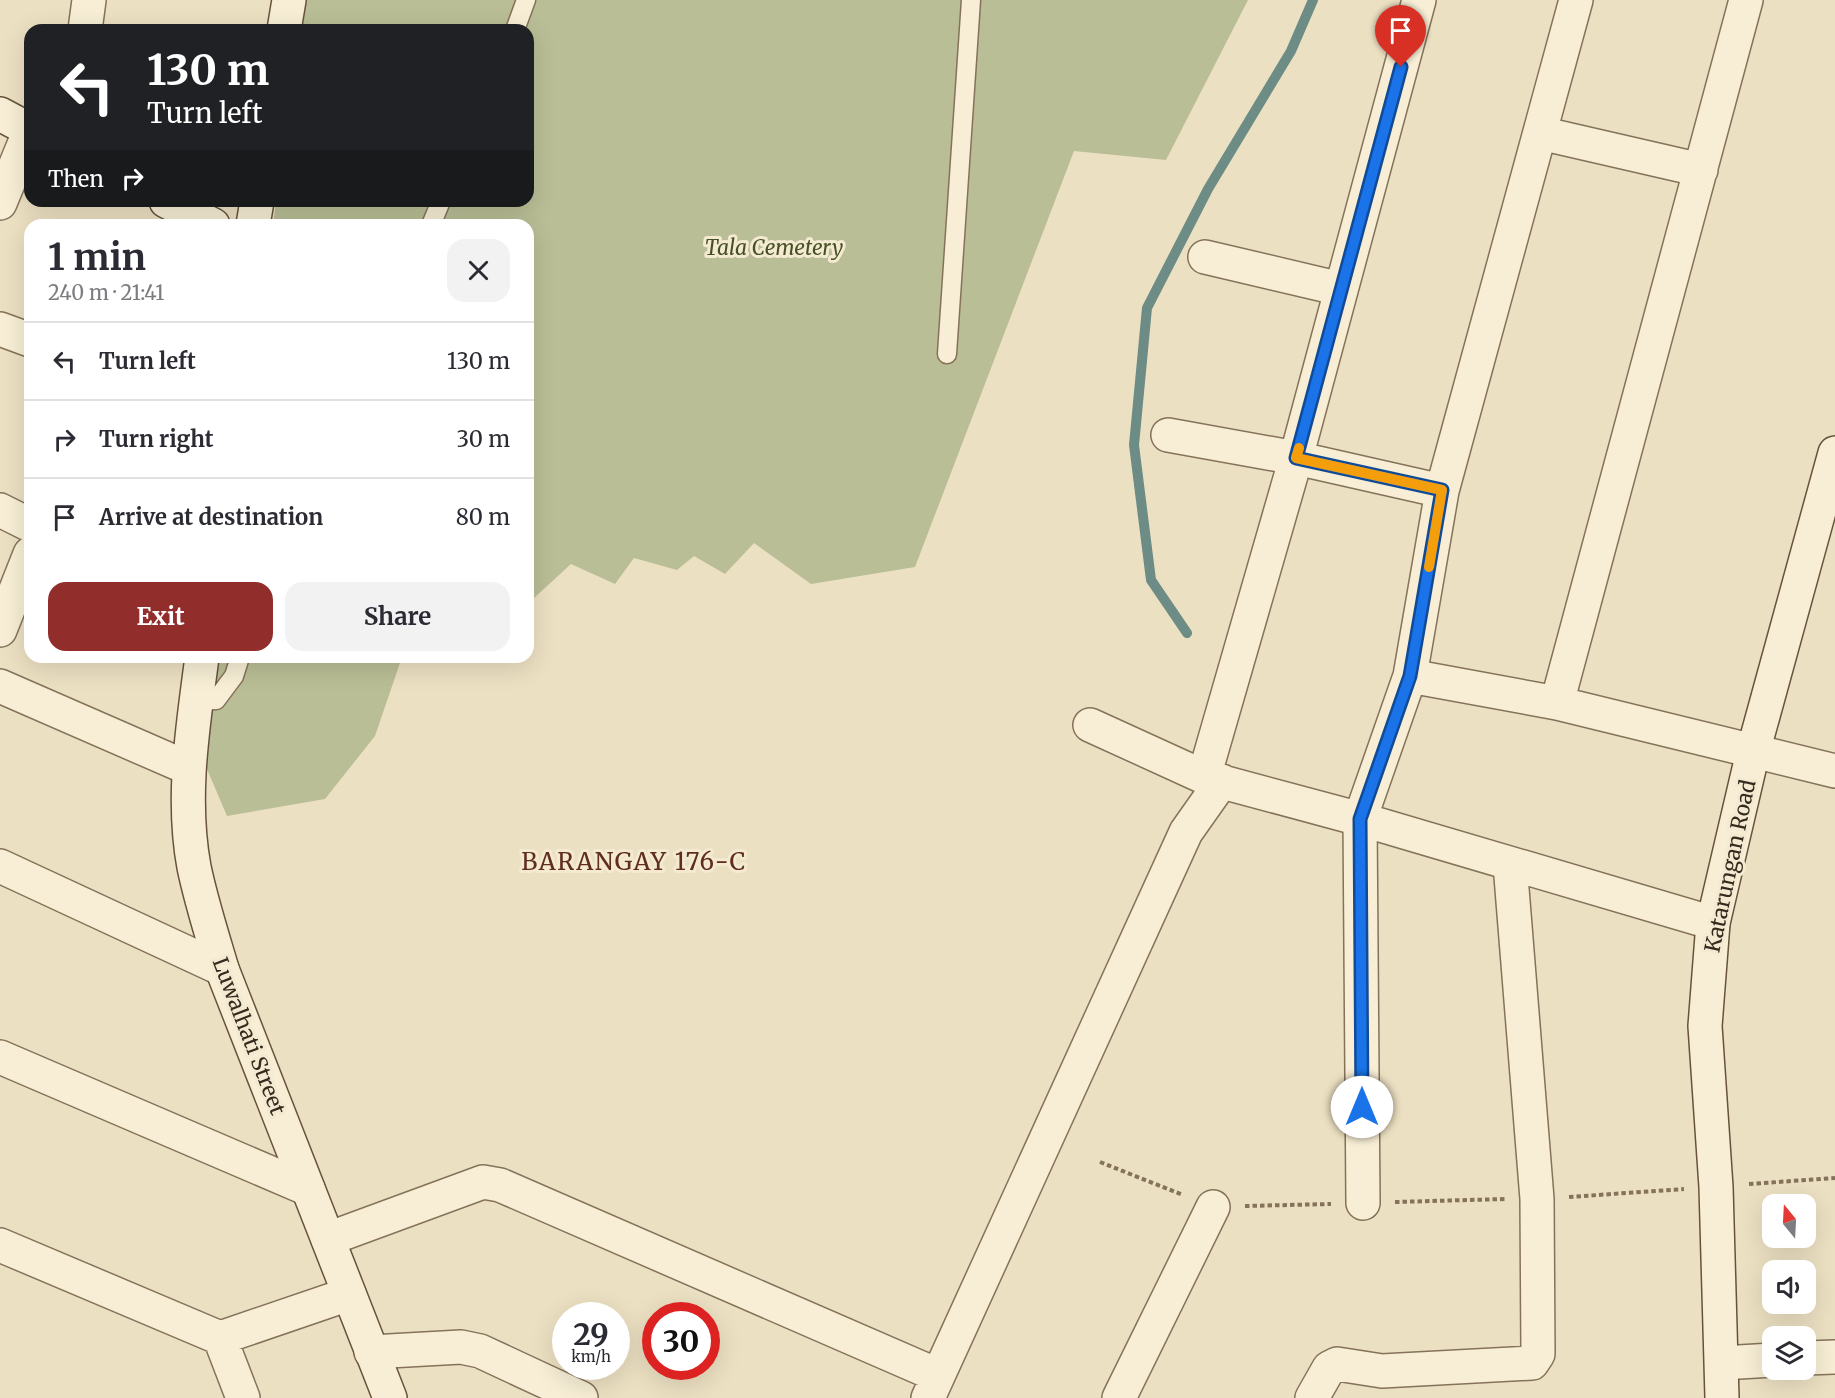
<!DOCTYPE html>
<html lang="en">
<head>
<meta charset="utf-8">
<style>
  body { margin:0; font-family:Merriweather,serif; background:#f2f2f3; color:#2b2b33; height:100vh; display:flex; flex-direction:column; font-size:22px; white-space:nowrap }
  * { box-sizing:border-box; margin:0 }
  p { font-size:20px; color:#7c7c81 }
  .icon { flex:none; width:33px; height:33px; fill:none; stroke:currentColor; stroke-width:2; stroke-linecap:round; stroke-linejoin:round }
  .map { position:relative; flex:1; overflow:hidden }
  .side { position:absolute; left:24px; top:219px; width:510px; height:444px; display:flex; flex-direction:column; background:#fff; border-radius:18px; box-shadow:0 6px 24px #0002 }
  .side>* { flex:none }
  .hud { position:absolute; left:24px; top:24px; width:510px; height:183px; border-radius:18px; box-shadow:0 6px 24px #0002; background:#202124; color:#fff; overflow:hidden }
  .needle { width:39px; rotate:342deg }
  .buttons { position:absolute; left:1762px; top:1194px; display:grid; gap:12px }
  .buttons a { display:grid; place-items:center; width:54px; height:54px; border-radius:12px; background:#fff; box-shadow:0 6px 24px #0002; font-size:30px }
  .speed { position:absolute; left:552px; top:1302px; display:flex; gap:12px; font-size:30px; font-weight:700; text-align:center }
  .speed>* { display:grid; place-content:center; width:78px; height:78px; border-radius:50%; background:#fff; box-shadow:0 6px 24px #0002; line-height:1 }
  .speed small { font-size:15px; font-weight:400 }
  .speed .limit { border:9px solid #d22; background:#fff; color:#111 }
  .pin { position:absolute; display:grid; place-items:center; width:51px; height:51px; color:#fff; margin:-62px -26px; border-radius:50% 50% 50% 0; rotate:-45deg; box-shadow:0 0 6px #0007 }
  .pin .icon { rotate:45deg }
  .me { position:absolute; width:66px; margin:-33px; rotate:0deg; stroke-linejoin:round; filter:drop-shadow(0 0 4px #0008) }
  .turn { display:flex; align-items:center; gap:21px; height:126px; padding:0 24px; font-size:27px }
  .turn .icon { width:78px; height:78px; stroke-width:2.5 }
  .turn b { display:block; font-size:42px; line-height:51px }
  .then { display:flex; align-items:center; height:57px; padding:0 24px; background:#0003; gap:12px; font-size:22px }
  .round { display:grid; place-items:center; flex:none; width:63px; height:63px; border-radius:18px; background:#f2f2f3 }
  .head { display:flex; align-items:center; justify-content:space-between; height:102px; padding:0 24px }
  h1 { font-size:36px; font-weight:700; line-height:45px }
  .action { display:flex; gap:12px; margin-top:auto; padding:12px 24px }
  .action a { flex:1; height:69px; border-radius:18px; background:#912e2c; color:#fff; font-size:24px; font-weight:700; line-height:69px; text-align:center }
  .action a+a { background:#f2f2f3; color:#2b2b33 }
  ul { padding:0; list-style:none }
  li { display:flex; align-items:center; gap:18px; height:78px; padding:0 24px; border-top:2px solid #e1e1e2 }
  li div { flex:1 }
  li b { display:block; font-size:22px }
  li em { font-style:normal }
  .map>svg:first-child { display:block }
  .cemetery { fill:#b9be96 }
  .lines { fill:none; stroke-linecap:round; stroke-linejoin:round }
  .stream { stroke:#6c8c85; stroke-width:10 }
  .lane-casing { stroke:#85725a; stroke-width:21 }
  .street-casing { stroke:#85725a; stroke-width:36 }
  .secondary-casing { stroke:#67533d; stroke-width:36 }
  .path { stroke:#85725a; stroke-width:4; stroke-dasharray:4.5 3; stroke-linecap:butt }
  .lane { stroke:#f7eed5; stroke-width:18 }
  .street { stroke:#f7eed5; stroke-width:33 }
  .secondary { stroke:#f7eed5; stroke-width:33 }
  .route-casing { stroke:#114b97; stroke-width:15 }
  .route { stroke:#1a73e8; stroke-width:10 }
  .slow { stroke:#f59e0b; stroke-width:10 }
  .labels { text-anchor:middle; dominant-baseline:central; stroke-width:6; stroke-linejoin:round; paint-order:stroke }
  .park-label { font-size:21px; font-style:italic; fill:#455125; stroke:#f4ead1 }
  .street-label { font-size:21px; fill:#352a1e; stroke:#f4ead1 }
  .quarter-label { font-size:24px; letter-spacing:1.5px; fill:#602e1f; stroke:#f4ead1 }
</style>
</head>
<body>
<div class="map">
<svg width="1835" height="1398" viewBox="0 0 1835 1398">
  <rect width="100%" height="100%" fill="#ece0c2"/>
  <path class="cemetery" d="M301 0H1248L1166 160 1074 151 915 567 811 584 754 543 725 574 694 556 677 570 634 558 615 584 571 564 534 598 528 593V225H273L276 201H528V30H297Z
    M217 657H402L375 736 325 799 227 816 204 762Z"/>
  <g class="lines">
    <path class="stream" d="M1187 633 1151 580 1134 445 1147 308 1208 189 1291 51 1313 0"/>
    <g class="lane-casing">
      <path id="lane" d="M515 30 526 0
        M431 225 441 201
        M947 354 971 0
        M196 701 216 700 234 676 240 657"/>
    </g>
    <g class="street-casing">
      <path id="street" d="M85 30 89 0
        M1540 133 1701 170
        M0 203 30 130
        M1205 257 1341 289
        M0 329 30 340
        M1168 435 1296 458 1442 491
        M0 510 30 525
        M0 630 30 554
        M1410 676 1557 703 1835 771
        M0 686 188 768
        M1557 703 1746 0
        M1090 725 1204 777 1360 819 1713 923
        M1204 777 1296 458 1419 0
        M0 866 222 969
        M0 1057 308 1189
        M1363 1203 1360 819 1410 676 1442 491 1576 0
        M328 1239 483 1182 500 1185 937 1375
        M0 1245 220 1338 349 1294
        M220 1338 243 1398
        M371 1352 461 1347 480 1351 581 1398
        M1806 1358 1835 1357
        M1722 1363 1773 1360
        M928 1398 1186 832 1222 781
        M1119 1398 1213 1207
        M1312 1398 1329 1368 1337 1364 1382 1371 1532 1363 1538 1354 1537 1199 1510 864"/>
    </g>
    <g class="secondary-casing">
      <path id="secondary" d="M284 30 289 0
        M0 114 30 130
        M166 201 213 225
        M253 225 257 201
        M202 657C193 726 181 797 194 867 201 901 212 935 222 969L390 1398
        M1722 1398 1716 1187 1705 1026 1713 923 1753 752 1835 453"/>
    </g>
    <path class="path" d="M1100 1162 1183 1195
      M1749 1184 1835 1178
      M1569 1197 1684 1189
      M1395 1202 1505 1199
      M1245 1206 1331 1204"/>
    <use href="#lane" class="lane"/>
    <use href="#street" class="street"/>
    <use href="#secondary" class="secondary"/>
  </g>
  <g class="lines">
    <g class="route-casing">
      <path id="route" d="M1362 1107 1360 819 1410 676 1442 490 1296 458 1401 67"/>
    </g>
    <use href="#route" class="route"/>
    <path class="slow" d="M1299 448 1296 458 1442 490 1429 567"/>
  </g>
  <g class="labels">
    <g class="park-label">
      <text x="774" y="247">Tala Cemetery</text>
    </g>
    <g class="street-label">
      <text transform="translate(1730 866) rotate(-78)">Katarungan Road</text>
      <text transform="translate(249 1036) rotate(69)">Luwalhati Street</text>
    </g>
    <g class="quarter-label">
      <text x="634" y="861">BARANGAY 176-C</text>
    </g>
  </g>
</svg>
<div class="buttons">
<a><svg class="needle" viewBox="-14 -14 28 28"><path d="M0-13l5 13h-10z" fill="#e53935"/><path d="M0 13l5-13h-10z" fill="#7c7c81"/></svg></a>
<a><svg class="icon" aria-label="sound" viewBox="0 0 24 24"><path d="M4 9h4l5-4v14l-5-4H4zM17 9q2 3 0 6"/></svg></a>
<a><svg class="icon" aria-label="layers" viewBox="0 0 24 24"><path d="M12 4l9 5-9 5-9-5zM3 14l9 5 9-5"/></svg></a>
</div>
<div class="speed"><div>29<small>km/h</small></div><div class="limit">30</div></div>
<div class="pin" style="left:1401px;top:67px;background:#d93025"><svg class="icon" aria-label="arrive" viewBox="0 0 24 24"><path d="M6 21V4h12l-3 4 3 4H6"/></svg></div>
<svg class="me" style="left:1362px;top:1107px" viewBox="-20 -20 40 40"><circle r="19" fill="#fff"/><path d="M0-13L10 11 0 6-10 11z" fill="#1a73e8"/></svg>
<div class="hud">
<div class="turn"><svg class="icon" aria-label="left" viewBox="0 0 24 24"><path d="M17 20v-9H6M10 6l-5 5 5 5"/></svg><div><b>130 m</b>Turn left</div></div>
<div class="then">Then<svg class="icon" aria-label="right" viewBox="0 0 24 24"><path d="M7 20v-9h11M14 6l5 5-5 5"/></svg></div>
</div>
<section class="side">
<div class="head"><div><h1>1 min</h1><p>240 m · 21:41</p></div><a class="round"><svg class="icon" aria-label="close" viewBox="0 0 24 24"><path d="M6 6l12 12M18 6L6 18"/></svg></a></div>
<ul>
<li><svg class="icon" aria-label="left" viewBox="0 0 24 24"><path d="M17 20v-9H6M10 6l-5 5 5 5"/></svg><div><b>Turn left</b></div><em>130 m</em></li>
<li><svg class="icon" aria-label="right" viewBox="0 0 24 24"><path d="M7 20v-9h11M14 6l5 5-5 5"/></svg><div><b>Turn right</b></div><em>30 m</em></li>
<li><svg class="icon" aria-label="arrive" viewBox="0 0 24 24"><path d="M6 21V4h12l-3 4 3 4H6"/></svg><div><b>Arrive at destination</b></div><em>80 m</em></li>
</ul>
<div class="action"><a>Exit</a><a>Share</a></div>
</section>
</div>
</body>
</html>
